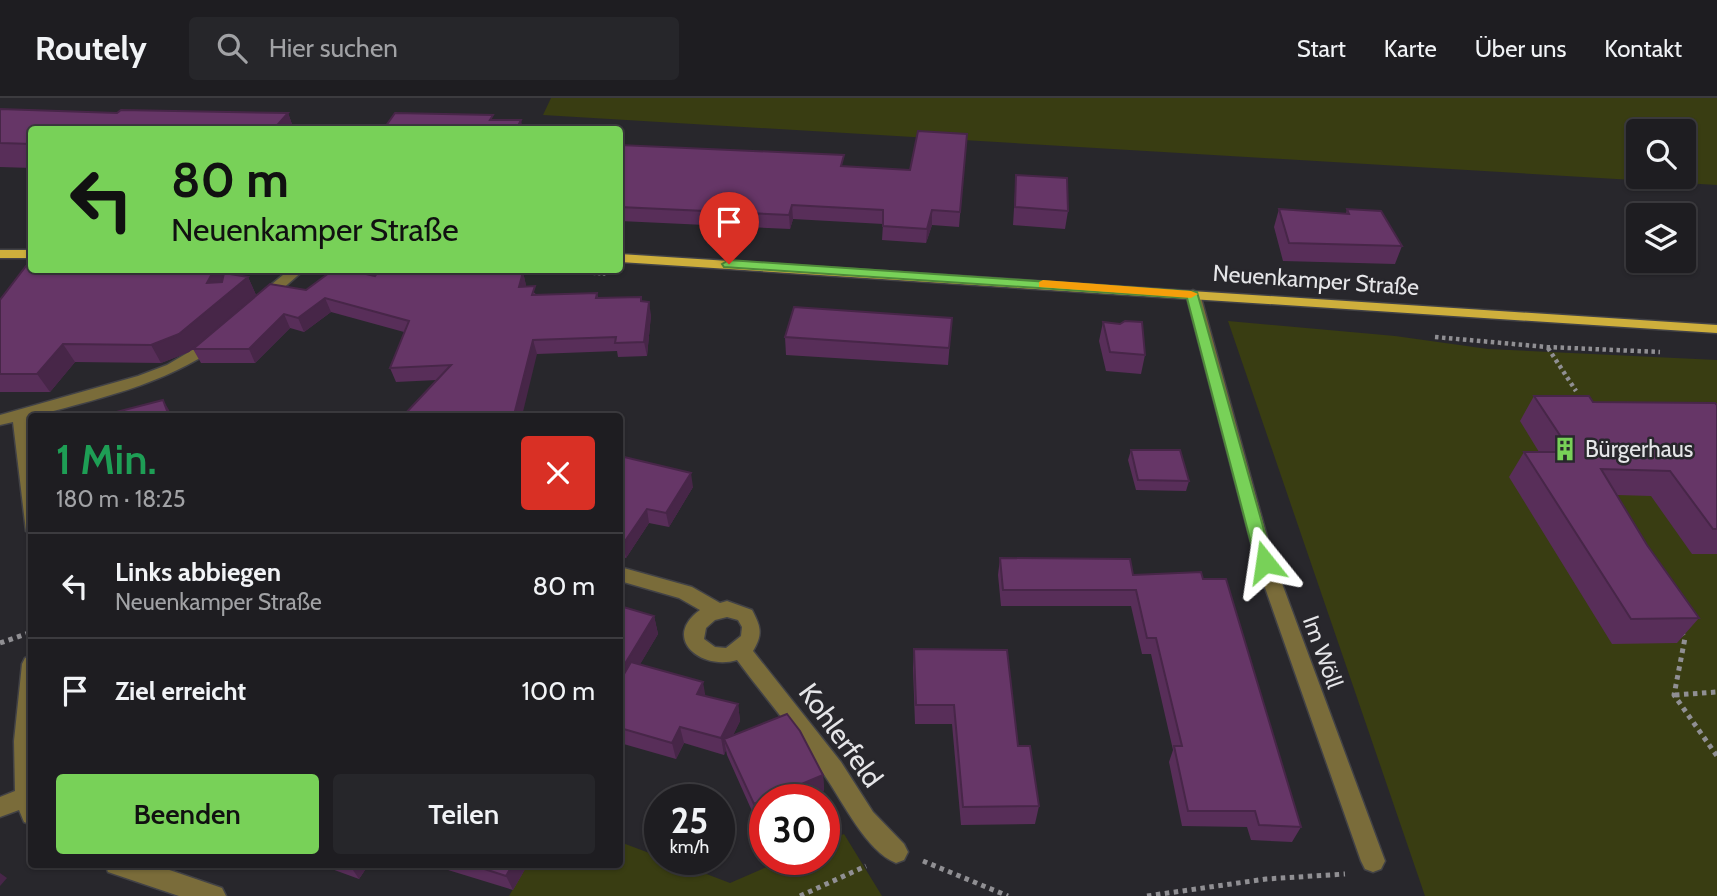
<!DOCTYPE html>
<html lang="de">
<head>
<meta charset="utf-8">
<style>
  body { margin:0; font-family:Cabin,sans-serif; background:#26262a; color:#f1f3f6; height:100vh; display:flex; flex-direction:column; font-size:26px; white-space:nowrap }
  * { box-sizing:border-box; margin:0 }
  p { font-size:23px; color:#a1a2a5 }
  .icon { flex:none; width:38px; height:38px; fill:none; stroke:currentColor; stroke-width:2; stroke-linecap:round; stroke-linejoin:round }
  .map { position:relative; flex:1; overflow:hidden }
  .side { position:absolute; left:28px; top:315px; width:595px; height:455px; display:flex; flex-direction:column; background:#1e1d21; border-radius:7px; box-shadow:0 2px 5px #0004,0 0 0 2px #3c3b3f }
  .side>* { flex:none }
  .top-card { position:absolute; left:28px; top:28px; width:595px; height:147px; border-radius:7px; box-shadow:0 2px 5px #0004,0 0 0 2px #3c3b3f; background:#78d158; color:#111; overflow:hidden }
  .tools { position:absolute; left:1626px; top:21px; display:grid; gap:14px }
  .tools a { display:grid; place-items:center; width:70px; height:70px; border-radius:7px; background:#1e1d21; box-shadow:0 2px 5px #0004,0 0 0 2px #3c3b3f; font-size:35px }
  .speed { position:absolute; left:644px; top:686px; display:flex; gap:14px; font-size:35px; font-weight:700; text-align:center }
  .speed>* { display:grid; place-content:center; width:91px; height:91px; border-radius:50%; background:#1e1d21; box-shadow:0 2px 5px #0004,0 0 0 2px #3c3b3f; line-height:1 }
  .speed small { font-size:18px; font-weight:400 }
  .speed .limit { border:10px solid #d22; background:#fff; color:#111 }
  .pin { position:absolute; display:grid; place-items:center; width:60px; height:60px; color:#fff; margin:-72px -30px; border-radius:50% 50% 50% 0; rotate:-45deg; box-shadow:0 0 7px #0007 }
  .pin .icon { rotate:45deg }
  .me { position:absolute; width:77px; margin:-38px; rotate:345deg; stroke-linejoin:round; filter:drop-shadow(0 0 5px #0008) }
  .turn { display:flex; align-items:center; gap:24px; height:147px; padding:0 28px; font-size:32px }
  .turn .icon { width:91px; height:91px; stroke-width:2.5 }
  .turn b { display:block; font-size:49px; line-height:60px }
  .round { display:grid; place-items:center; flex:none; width:74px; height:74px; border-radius:7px; background:#26262a }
  .headline { display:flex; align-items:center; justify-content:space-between; height:119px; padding:0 28px }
  h1 { font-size:42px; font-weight:600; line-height:52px; color:#1e9e55 }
  .action { display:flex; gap:14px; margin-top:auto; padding:14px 28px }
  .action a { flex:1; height:80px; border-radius:7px; background:#78d158; color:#111; font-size:28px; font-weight:600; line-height:80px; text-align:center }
  .action a+a { background:#26262a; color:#f1f3f6 }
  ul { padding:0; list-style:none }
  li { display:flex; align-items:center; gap:21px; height:105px; padding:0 28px; border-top:2px solid #3c3b3f }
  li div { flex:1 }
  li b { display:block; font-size:26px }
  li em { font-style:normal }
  header { display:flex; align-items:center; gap:42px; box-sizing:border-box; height:98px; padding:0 35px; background:#1e1d21; border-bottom:2px solid #3c3b3f }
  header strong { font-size:33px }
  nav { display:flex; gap:38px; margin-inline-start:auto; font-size:24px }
  .search { width:490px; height:63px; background:#26262a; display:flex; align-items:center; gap:18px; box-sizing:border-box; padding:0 24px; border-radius:7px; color:#a1a2a5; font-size:26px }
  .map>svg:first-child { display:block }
  .green { fill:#393d12; fill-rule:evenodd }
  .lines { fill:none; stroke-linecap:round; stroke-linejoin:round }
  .minor-casing { stroke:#424246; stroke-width:3 }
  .major-casing { stroke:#424246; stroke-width:3 }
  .path-far2 { stroke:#908f93; stroke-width:3.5; stroke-dasharray:2.5 2.5; stroke-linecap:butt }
  .path-far1 { stroke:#908f93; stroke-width:4.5; stroke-dasharray:3.5 3.5; stroke-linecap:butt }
  .path { stroke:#908f93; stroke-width:5; stroke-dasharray:4.5 4.5; stroke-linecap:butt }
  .minor { fill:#7a6c3a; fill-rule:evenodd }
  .major { fill:#ceaf3c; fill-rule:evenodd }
  .wall { fill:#582e59 }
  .shaded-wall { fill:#472648 }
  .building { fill:#663667; stroke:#472648; stroke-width:2 }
  .route { fill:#78d158; stroke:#4e8839; stroke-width:2 }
  .slow { fill:#f59e0b }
  .labels { text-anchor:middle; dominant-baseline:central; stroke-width:5; stroke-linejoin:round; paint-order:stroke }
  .street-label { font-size:23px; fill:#e5e5e8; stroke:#28272c }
  .poi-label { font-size:23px; fill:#e5e5e8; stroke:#28272c; text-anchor:start }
  .near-street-label { font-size:28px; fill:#e5e5e8; stroke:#28272c }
</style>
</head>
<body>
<header>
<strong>Routely</strong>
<div class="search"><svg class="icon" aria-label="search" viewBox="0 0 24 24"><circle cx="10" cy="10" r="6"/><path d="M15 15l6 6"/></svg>Hier suchen</div>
<nav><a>Start</a><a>Karte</a><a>Über uns</a><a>Kontakt</a></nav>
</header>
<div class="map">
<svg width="1717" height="798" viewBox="0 0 1717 798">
  <rect width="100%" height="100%" fill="#28272c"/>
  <path class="green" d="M551 0H1717V87L543 17ZM1638 33H1684V79H1638Z
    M1228 223 1395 238 1488 251 1717 262V798H1425Z
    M844 736 882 798H509L527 767 620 766V744L660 759V761H667L730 785 785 761H824V744Z"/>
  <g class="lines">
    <g class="minor-casing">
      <path id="minor" d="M289 172H304L265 206H255L253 203 255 200Z
        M1193 192 1200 196 1274 464 1385 763 1381 771 1373 774 1365 771 1361 763 1256 464 1186 196Z
        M216 238 221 240 223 243 221 246C164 288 94 301 29 320L32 346V434L26 433 13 324 0 327V317L138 278 167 267Z
        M620 469 692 489 720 505 727 503 752 512C761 529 763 536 753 553L841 664 873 714 904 746 908 754 904 762 896 765C866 753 843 704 825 678 798 638 766 601 737 562 701 573 661 540 700 512L679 500 620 483ZM727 519 738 522 742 529 741 538 726 550 715 549 704 541 706 530 715 522Z
        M32 558V727L24 724 19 712 0 719V699L15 693 14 643 22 566 25 560Z
        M105 766H152L222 790 226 798H179L108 774Z"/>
    </g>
    <g class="major-casing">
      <path id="major" d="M0 152H32V160H0Z
        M620 156 1717 227V235L620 164Z"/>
    </g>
    <path class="path-far2" d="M533 172 606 176"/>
    <path class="path-far1" d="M1435 239 1547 249 1660 254
      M1548 250 1576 293"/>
    <path class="path" d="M1681 534 1685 540 1674 597 1717 658
      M0 545 32 534
      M1675 597 1717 594
      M923 763 1008 798
      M800 798 866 768
      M1147 798 1266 781 1345 776"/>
    <use href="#minor" class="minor"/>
    <use href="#major" class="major"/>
  </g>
  <path class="wall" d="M0 11 117 15H288L294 32H32V70L0 69Z
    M967 36 959 129 932 127 926 145 882 142 883 126 793 121 790 131 620 123V47L844 68 910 72Z
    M1016 77 1068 113 1065 131 1013 127Z
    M1279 111 1346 116 1347 111 1402 148 1395 166 1283 163 1274 129Z
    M379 172H445L478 175 523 174 526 188 537 197 597 195 598 200 641 199 642 203 651 217 647 258 618 259 617 253 537 256 437 282 396 284 390 270 404 234 331 214 304 234 290 230 255 265H201L193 251 306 192 375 178Z
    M231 174 230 176 248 179 256 197 189 254 161 265 75 264 50 294H0V202Z
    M952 220 948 267 786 257 785 239Z
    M1103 224 1145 257 1141 276 1106 273 1099 243Z
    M1534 298 1593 304 1717 307V456H1692L1651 398 1617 397 1647 447 1699 520 1677 545 1612 546 1509 379 1524 354H1539L1520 323Z
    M1131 352 1189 383 1186 393 1136 392 1128 362Z
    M620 358 693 389 669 429 649 425 626 460 620 458Z
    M1000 460 1133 477 1203 481 1301 729 1292 744 1251 742 1247 729 1182 728 1169 664 1173 652 1151 556H1142L1131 508H1001L998 477Z
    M620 508 654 518 658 536 640 566 706 598 738 606 740 623 733 637 823 677 824 693 804 702H765V718L756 722 727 657 726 652 724 657 684 645 676 661 620 645Z
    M914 551 1018 648 1039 708 1035 726 961 727 952 626H915L913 570Z
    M318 766H369L359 781Z
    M437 766H528L513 792 448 772Z"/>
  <path class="shaded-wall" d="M288 15 294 32H273Z
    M521 22 523 32H516Z
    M792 107 793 121 790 131 789 117Z
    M932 112V127L926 145 927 131Z
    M214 172H230L231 174 216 202 207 185Z
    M523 174 526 187 522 202 519 189Z
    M248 179 256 197 189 254 161 265 151 247Z
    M325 200 331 214 304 234 298 220Z
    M649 204 651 217 647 258 644 244Z
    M284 216 290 230 255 265 249 251Z
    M533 242 537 256 522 318 514 317Z
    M63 246 75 264 50 294 37 276Z
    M163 302 169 312 171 318H169Z
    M691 375 693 389 669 429 666 415Z
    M647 411 649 425 626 460 623 446Z
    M654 518 658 536 628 587 623 569Z
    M703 584 706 601 697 596Z
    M738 606 740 623 728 648 724 641 726 652 724 657 721 640Z
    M680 629 684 645 676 661 672 645Z
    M823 677 824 693 804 702H765V718L756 722 754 706Z
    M349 766H369L359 781Z
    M513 766H528L513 792 506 778Z
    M0 775 7 780 0 788Z"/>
  <path class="building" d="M0 11 117 15 121 12 288 15 273 32H32V46L0 45Z
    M395 15 493 17 490 22H521L516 32H383Z
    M918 33 967 36 960 114 932 112 927 131 883 128V112L792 107 789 117 620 109V47L844 57 841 68 910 72Z
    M1016 77 1067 80 1068 113 1015 109Z
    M1279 111 1349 116 1347 111 1381 113 1402 148 1289 145Z
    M26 168H32V172H214L207 185 222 184 224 175 248 179 179 236 151 247 63 246 37 276H0V202Z
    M333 172H349L375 178 379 172H434L433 173 477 172 476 175 523 174 519 189 535 188 532 197 597 195 596 200 641 199V203L649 204 644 244 615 245 616 239 533 242 514 317 520 318H403L451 267 390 270 409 223 325 200 298 220 284 216 249 251H193L270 186 306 192Z
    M794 209 952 220 949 250 785 239Z
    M1125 223 1142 224 1145 257 1110 254 1103 224 1120 226Z
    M1534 298H1589L1593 304 1715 305 1717 307V431H1713L1670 373 1601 371 1647 447 1699 520 1631 521 1524 354H1571Z
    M163 302 169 318H101Z
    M1131 352H1180L1189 383 1138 382Z
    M620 358 691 375 666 415 647 411 623 446 620 445Z
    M1000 460 1130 461 1133 477 1201 474 1203 481H1226L1301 729 1259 727 1255 713H1188L1174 648H1182L1156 540H1147L1136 492H1003Z
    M620 508 654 518 623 569 620 568Z
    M914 551 1007 552 1018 648H1030L1039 708 963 709 954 607H916Z
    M631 564 703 584 697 596 738 606 721 640 680 629 672 645 620 630V583Z
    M787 616 800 633 823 677 754 706 724 641Z
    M469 766H513L506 778Z"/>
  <path class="route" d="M729 162 1197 194 1273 464 1271 468 1265 470 1256 464 1187 200 724 169 722 166Z"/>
  <path class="slow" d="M1043 182 1191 193 1198 196 1191 200 1039 189V184Z"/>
  <defs>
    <g id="building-bare" transform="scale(1.89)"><path d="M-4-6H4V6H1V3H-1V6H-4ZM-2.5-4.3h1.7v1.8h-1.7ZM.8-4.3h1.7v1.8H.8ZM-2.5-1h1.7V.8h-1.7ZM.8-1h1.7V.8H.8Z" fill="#78d158" stroke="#28272c" stroke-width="2.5" paint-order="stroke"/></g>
  </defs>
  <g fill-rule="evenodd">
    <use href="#building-bare" x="1565" y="351"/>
  </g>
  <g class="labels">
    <g class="street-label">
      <text transform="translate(1316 182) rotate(4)">Neuenkamper Straße</text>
      <text transform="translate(1323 554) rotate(70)">Im Wöll</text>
    </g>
    <g class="poi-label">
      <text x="1585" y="351">Bürgerhaus</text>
    </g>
    <g class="near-street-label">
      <text transform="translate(841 637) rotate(54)">Kohlerfeld</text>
    </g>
  </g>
</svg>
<div class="tools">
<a><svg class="icon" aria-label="search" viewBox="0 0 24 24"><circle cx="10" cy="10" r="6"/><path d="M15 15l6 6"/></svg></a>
<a><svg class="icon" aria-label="layers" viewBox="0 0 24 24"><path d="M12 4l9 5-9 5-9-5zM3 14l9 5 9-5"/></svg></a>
</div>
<div class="speed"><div>25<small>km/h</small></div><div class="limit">30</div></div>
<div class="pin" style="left:729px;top:166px;background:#d93025"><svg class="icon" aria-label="arrive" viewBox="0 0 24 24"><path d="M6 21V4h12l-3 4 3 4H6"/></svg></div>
<svg class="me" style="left:1265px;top:464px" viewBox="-20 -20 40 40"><path d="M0-17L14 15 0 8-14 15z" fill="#78d158" stroke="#fff" stroke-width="4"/></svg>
<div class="top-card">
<div class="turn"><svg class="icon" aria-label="left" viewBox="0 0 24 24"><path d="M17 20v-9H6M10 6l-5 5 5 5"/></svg><div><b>80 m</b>Neuenkamper Straße</div></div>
</div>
<section class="side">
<div class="headline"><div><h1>1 Min.</h1><p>180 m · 18:25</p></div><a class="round" style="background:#d93025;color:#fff"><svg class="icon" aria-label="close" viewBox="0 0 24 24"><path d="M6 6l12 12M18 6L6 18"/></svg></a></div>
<ul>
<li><svg class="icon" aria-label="left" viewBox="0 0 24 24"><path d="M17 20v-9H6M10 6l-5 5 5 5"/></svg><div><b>Links abbiegen</b><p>Neuenkamper Straße</p></div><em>80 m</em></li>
<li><svg class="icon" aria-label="arrive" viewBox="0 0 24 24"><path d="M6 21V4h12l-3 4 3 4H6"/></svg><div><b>Ziel erreicht</b></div><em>100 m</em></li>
</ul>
<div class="action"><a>Beenden</a><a>Teilen</a></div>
</section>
</div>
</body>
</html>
